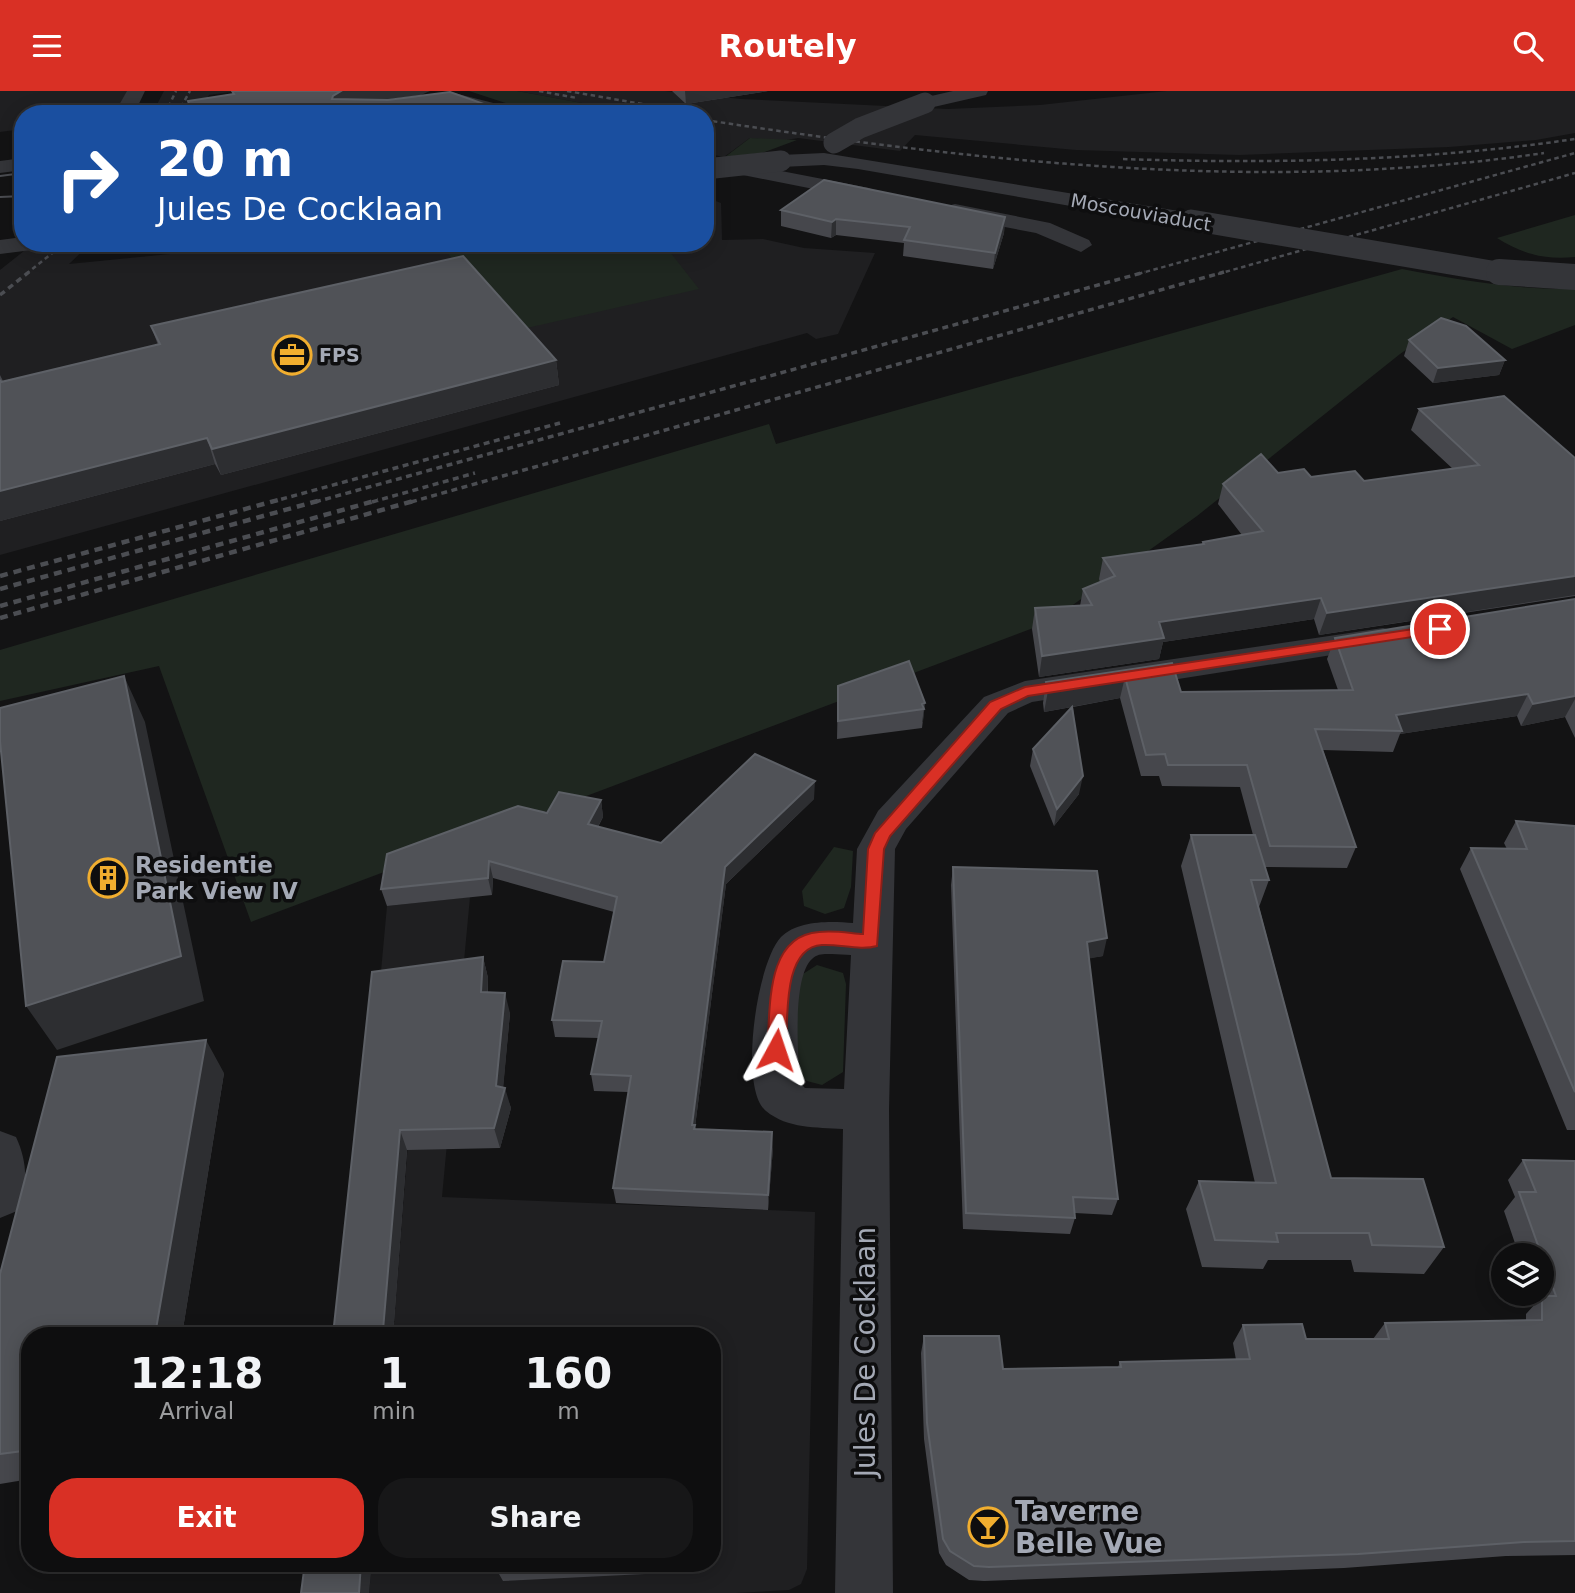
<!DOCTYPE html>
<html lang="en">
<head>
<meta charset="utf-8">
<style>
  body { margin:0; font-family:"DejaVu Sans",sans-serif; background:#171718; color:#f1f3f6; height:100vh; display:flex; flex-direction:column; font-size:26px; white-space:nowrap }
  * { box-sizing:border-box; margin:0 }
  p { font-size:23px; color:#9b9c9e }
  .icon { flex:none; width:38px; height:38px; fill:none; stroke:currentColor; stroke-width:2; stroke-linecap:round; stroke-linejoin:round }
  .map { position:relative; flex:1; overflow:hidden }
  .sheet { position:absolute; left:21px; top:1236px; width:700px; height:245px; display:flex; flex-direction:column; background:#0e0e0f; border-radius:28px; box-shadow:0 4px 18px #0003,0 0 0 2px #2e2e2f }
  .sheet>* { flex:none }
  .banner { position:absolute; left:14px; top:14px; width:700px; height:147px; border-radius:28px; box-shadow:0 4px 18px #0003,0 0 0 2px #2e2e2f; background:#1a4fa0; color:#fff; overflow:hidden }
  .controls { position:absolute; left:1491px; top:1152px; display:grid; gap:14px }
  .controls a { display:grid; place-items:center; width:63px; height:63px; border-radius:50%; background:#0e0e0f; box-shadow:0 4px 18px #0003,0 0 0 2px #2e2e2f; font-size:35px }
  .pin { position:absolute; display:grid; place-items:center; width:60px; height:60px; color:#fff; margin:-30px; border:4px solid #fff; border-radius:50%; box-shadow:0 2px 7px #0007 }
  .me { position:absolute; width:77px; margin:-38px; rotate:5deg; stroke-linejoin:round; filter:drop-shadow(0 0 5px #0008) }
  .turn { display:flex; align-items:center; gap:24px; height:147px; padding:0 28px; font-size:32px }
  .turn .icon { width:91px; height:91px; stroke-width:2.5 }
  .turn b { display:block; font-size:49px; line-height:60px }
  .eta { display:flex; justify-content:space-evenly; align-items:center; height:119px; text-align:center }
  .eta b { font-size:42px; font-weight:700; line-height:49px }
  .button { display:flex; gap:14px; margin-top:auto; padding:14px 28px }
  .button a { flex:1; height:80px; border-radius:28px; background:#d93025; color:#fff; font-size:28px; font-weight:700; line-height:80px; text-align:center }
  .button a+a { background:#171718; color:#f1f3f6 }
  header { display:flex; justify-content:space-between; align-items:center; height:91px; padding:0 28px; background:#d93025; color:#fff; font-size:32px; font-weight:700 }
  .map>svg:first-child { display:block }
  .built { fill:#1f1f21 }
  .green { fill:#1f2720 }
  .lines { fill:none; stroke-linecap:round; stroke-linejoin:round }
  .minor { fill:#343539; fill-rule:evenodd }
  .tertiary { fill:#343539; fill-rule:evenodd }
  .tram { stroke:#4b4d52; stroke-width:2 }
  .rail-far2 { stroke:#4b4d52; stroke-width:2.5; stroke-dasharray:4.5 3.5; stroke-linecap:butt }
  .rail-far1 { stroke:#4b4d52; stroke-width:3.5; stroke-dasharray:6 4.5; stroke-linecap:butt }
  .rail { stroke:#4b4d52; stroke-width:4.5; stroke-dasharray:8 6; stroke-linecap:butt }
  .minor-bridge { stroke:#343539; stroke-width:21 }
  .tertiary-bridge-far1 { stroke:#343539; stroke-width:21 }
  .tertiary-bridge { stroke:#343539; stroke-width:26 }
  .wall { fill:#46474c }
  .shaded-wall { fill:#2d2e31 }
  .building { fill:#505257; stroke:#5d6066; stroke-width:2 }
  .route { fill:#d93025; stroke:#8d1f18; stroke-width:2 }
  .labels { text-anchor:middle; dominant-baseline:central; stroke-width:7; stroke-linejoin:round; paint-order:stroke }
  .far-street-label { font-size:19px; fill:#a4a9b5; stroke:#0e0e0f }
  .far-poi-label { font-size:19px; font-weight:bold; fill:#a4a9b5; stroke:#0e0e0f; text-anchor:start }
  .poi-label { font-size:23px; font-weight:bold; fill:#a4a9b5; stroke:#0e0e0f; text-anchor:start }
  .near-street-label { font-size:28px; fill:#a4a9b5; stroke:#0e0e0f }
  .near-poi-label { font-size:28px; font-weight:bold; fill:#a4a9b5; stroke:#0e0e0f; text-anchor:start }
</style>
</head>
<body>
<header><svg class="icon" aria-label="menu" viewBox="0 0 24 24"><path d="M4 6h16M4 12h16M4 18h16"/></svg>Routely<svg class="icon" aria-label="search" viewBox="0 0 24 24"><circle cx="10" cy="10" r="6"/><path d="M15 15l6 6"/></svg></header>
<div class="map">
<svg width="1575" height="1502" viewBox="0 0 1575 1502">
  <rect width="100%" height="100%" fill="#131314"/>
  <path class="built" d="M0 0H132L123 23H23V38L0 41Z
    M164 0H238L209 4 199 23H152Z
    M517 0H665L741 8 948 18 1040 14 1167 0H1575V42L1536 49 1449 56 1239 64 1076 59 915 44 900 60 798 47 781 50 750 47 724 66 705 62V23H614L619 19Z
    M705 106 721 112 722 149 763 148 804 157 875 162 838 243 816 248 807 242 0 464V179L34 152H91L69 173 281 152H705Z
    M470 806 442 1106 815 1121 807 1478 801 1493 789 1499 736 1502H369L372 1472H712V1244H393L420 897 379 902 387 815Z"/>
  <path class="green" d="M469 0H517L620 19 614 23H539Z
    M750 47 797 49 762 62 725 66Z
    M1575 124V166C1544 169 1523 163 1497 147Z
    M438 152H663L699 198 518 239Z
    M1402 178C1460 189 1516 199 1575 198V234L1512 258 1453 226 1400 263 1197 425 1049 531 251 831 159 575 0 610V559L769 333 776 353Z
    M834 756 853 760 851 796 844 817 825 823 804 815 802 800Z
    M817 874 843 882 846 893 843 981 822 994 807 990 787 975 795 888Z"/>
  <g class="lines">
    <path class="minor" d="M953 0H988L986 4 925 18 915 12 918 8Z
      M454 2 521 19 524 23H490L454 14 391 23H338L348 17Z
      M715 67 869 97 880 103 869 109 708 77V69Z
      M955 113 1050 132 1089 149 1092 154 1081 161 1036 142 947 125 944 120 947 115Z
      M1383 537 1395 540 1400 547 1395 554 1032 611 1008 622 906 738 895 758 889 1019 893 1502H835L843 1038C816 1036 788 1038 766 1020 738 997 757 871 781 846 798 829 831 830 853 832L857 758 878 720 984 606 1025 590ZM832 863 851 864 844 998 805 997 800 992C798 966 792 886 812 868 818 862 825 863 832 863Z
      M0 1040 16 1046C28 1072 28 1095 17 1120L0 1127Z"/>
    <path class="tertiary" d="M127 0H145L134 23H114Z
      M824 62 1191 122 1202 129 1191 136 858 78 824 74 781 76 771 70 781 64Z
      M23 67V79L0 82V70Z
      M23 146V152H43L32 159 0 163V149Z"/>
    <path class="tram" d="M0 85 23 82
      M0 106 23 105"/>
    <path class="rail-far2" d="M539 0 577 7
      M567 0 700 23
      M165 23 176 0
      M177 23 190 0
      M705 29C982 71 1265 103 1544 62
      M1123 68C1275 73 1425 70 1575 48
      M26 183 65 152
      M1138 183 1575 62
      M1218 183 1575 82"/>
    <path class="rail-far1" d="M0 204 29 181
      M271 411 560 332
      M315 411 1145 181
      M372 411 475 382
      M411 411 1224 181"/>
    <path class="rail" d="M0 485 278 409
      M0 498 321 409
      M0 515 378 409
      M0 527 417 409"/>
    <path class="minor-bridge" d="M834 52 860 37 925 12"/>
    <path class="tertiary-bridge-far1" d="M705 78 781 70
      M1191 129 1509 183"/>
    <path class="tertiary-bridge" d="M1499 181 1575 186"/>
  </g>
  <path class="wall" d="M672 0H768L686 13Z
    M781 119 1005 126 1004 142 993 178 903 165 904 152 836 144 831 147 781 135Z
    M151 235 556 269 559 294 221 384 215 373 0 430V284L3 290 158 254Z
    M1409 249 1505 269 1499 284 1433 292 1404 265Z
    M1419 318 1575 367V505L1319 544 1314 528 1163 551 1159 568 1039 586 1032 538 1035 517 1080 515 1083 498 1100 491 1099 488 1103 467 1202 453 1203 451 1242 444 1218 413 1223 393 1278 382 1311 386 1364 390 1453 378 1411 339Z
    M1575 508V647L1565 626 1521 635 1517 625 1400 643 1393 661 1323 659 1356 756 1347 777 1265 776 1269 789 1259 816 1331 1087 1444 1156 1424 1183 1354 1181 1351 1169H1268L1263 1178 1202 1176 1186 1118 1199 1090 1255 1092 1181 775 1191 744H1253L1240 696 1162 695 1159 685H1141L1120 607 1073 616 1079 703 1054 735 1030 675 1033 658 1072 616 1044 621 1043 612 1046 591 1172 572 1181 601 1338 599 1327 568 1335 547Z
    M838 595 925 612 922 637 837 648Z
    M814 708 726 793 695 1036 696 1038 773 1057 768 1119 616 1112 613 1097 628 1001 594 1000 591 983 599 947 555 946 552 929 604 871 614 821 493 787 492 804 387 815 381 798 547 722 601 709 603 726 598 736 661 752Z
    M1516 730 1575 735V1039H1567L1460 778 1471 757 1507 758 1504 752Z
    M953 776 1103 865 1089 867 1118 1108 1112 1124 1075 1122V1127L1070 1143 963 1138 951 794Z
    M483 866 488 887V901L510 922 503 996 511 1017 500 1057 407 1059 393 1244H333L372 881Z
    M224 982 182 1244H30V1388L0 1393V1183Z
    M1523 1069 1575 1070V1464L1506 1465 1344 1477 984 1490 969 1489 946 1474 939 1462 924 1348 921 1262 924 1245 1003 1278 1118 1276 1120 1271 1236 1269 1233 1252 1243 1234 1306 1248H1373L1385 1232 1526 1229V1223L1536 1212 1532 1202H1542V1164H1519L1504 1120 1515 1106 1508 1089Z
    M496 1472H706V1480L503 1490 495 1476Z"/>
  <path class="shaded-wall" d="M341 0H430L421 4 348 14 332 8 333 5Z
    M685 0H768L686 13Z
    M1005 126 1004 142 993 178 995 162Z
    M836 128V144L831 147 832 131Z
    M556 269 559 294 221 384 212 358Z
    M1505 269 1499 284 1433 292 1438 277Z
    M207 347 215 373 0 430V400Z
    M1575 485V504L1319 544 1327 522Z
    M1321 507 1314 528 1163 551 1159 568 1039 586 1042 565 1159 531Z
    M124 585 145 631 204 910 57 959 26 915Z
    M1125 586 1120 607 1044 621 1048 600Z
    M1528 603 1517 625 1400 643 1402 640 1396 624Z
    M1575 605V608L1565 626 1521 635 1533 613Z
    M925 612 923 631H922L924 618 922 613Z
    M1083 685 1079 703 1054 735 1057 718Z
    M815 690 814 708 726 793 695 1036 697 1050 692 1034 725 776Z
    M601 709 603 726 590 750 588 733Z
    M489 770 493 787 492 804 488 787Z
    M1107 847 1103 865 1082 869 1087 851Z
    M483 866 488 887 487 921 481 901Z
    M505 902 510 922 502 1010 505 997 511 1017 500 1057 494 1037 496 995Z
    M206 949 224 982 182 1244H155Z
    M400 1039 407 1059 393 1244H385L383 1239Z
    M772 1041 773 1057 768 1119V1104Z
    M361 1472H372L369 1502H359Z"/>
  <path class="building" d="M232 0H341L333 5 332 8 388 9 450 1 512 23H193L188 10 234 3Z
    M824 89 1005 126 995 162 904 149 910 136 836 128 832 131 781 119Z
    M463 165 556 269 212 358 207 347 0 400V289L1 291 160 253 151 235Z
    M1441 227 1466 235 1505 269 1438 277 1409 249Z
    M1504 305 1575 367V485L1327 522 1321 507 1159 531 1164 547 1042 565 1035 517 1092 514 1083 498 1115 485 1103 467 1204 453 1203 451 1263 440 1223 393 1261 363 1278 382 1304 378 1311 386 1355 380 1364 390 1479 374 1419 318Z
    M1575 508V605L1533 613 1528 603 1396 624 1402 640 1315 638 1356 756 1270 755 1247 674H1168L1165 663 1146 664 1125 586 1048 600 1046 591 1172 572 1181 601 1353 599 1335 547Z
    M909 570 925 612 922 613 924 618 838 630V595Z
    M124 585 181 865 26 915 0 650V617Z
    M1072 616 1083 685 1057 718 1033 658Z
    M755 663 815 690 725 776 692 1034H695L694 1038 772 1041 768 1104 613 1097 631 985 591 983 602 930 552 929 563 870 604 871 617 806 489 770 488 787 381 798 387 763 518 715 547 722 559 701 601 709 588 733 661 752Z
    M1516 730 1575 735V1001L1471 757 1527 758Z
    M1191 744H1255L1269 789H1251L1331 1087 1423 1088 1444 1156 1372 1154 1369 1142H1276L1278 1151 1215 1149 1199 1090 1276 1092Z
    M953 776 1097 780 1107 847 1087 851 1118 1108 1073 1106 1075 1127 966 1122Z
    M483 866 481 901 505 902 496 995 505 997 494 1037 400 1039 383 1239 333 1244 372 881Z
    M206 949 155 1244H30V1359L0 1363V1183L57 966Z
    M1523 1069 1575 1070V1450L1524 1451 1358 1463 989 1476 974 1475 950 1460 943 1448 927 1332 924 1245H999L1003 1278 1121 1276 1120 1271 1250 1268 1243 1234 1302 1233 1306 1248H1389L1385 1232 1542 1229V1205H1556L1519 1101H1536Z
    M305 1472H361L359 1502H301Z
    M496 1472H579L495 1476Z"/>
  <path class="route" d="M1440 534 1445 535V541L1028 605 1001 618 890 745 884 758 877 855C860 860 840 853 822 854 782 856 788 929 786 959L783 964H770L767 959C771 919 764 845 819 841 833 839 849 842 863 843L868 758 875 742 990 611 1025 596Z"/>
  <defs>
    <g id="office-ring" transform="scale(2.0125)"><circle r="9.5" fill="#0e0e0f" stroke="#f1ae2f" stroke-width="1.5"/><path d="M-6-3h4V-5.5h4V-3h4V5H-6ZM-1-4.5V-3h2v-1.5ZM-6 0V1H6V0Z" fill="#f1ae2f"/></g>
    <g id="building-ring" transform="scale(2.0125)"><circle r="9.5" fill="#0e0e0f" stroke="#f1ae2f" stroke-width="1.5"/><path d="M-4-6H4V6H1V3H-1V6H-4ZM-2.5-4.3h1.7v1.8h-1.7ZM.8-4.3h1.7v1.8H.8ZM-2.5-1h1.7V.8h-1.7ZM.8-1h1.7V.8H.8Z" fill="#f1ae2f"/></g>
    <g id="bar-ring" transform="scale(2.0125)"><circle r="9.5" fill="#0e0e0f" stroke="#f1ae2f" stroke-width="1.5"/><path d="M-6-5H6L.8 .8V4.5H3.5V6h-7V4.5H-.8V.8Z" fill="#f1ae2f"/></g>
  </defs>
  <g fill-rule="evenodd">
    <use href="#office-ring" x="292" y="264"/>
    <use href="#building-ring" x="108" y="787"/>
    <use href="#bar-ring" x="988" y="1436"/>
  </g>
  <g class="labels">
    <g class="far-street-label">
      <text transform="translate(1141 121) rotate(10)">Moscouviaduct</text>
    </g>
    <g class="far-poi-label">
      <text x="319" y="264">FPS</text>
    </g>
    <g class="poi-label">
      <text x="135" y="774">Residentie<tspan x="135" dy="26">Park View IV</tspan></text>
    </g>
    <g class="near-street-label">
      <text transform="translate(865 1261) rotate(-90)">Jules De Cocklaan</text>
    </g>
    <g class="near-poi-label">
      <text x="1015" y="1420">Taverne<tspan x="1015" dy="32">Belle Vue</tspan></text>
    </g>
  </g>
</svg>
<div class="controls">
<a><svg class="icon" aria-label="layers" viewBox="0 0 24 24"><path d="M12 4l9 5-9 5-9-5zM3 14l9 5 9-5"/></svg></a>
</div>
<div class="pin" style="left:1440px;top:538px;background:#d93025"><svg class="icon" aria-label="arrive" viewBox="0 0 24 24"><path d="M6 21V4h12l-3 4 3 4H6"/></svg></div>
<svg class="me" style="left:776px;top:959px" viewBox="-20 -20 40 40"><path d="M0-17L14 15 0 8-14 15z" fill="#d93025" stroke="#fff" stroke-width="4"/></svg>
<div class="banner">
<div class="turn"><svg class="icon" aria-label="right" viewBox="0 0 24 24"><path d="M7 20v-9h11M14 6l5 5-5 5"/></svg><div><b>20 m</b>Jules De Cocklaan</div></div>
</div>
<section class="sheet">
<div class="eta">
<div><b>12:18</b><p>Arrival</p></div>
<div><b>1</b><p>min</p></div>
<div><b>160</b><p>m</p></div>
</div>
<div class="button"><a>Exit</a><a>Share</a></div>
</section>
</div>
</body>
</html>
